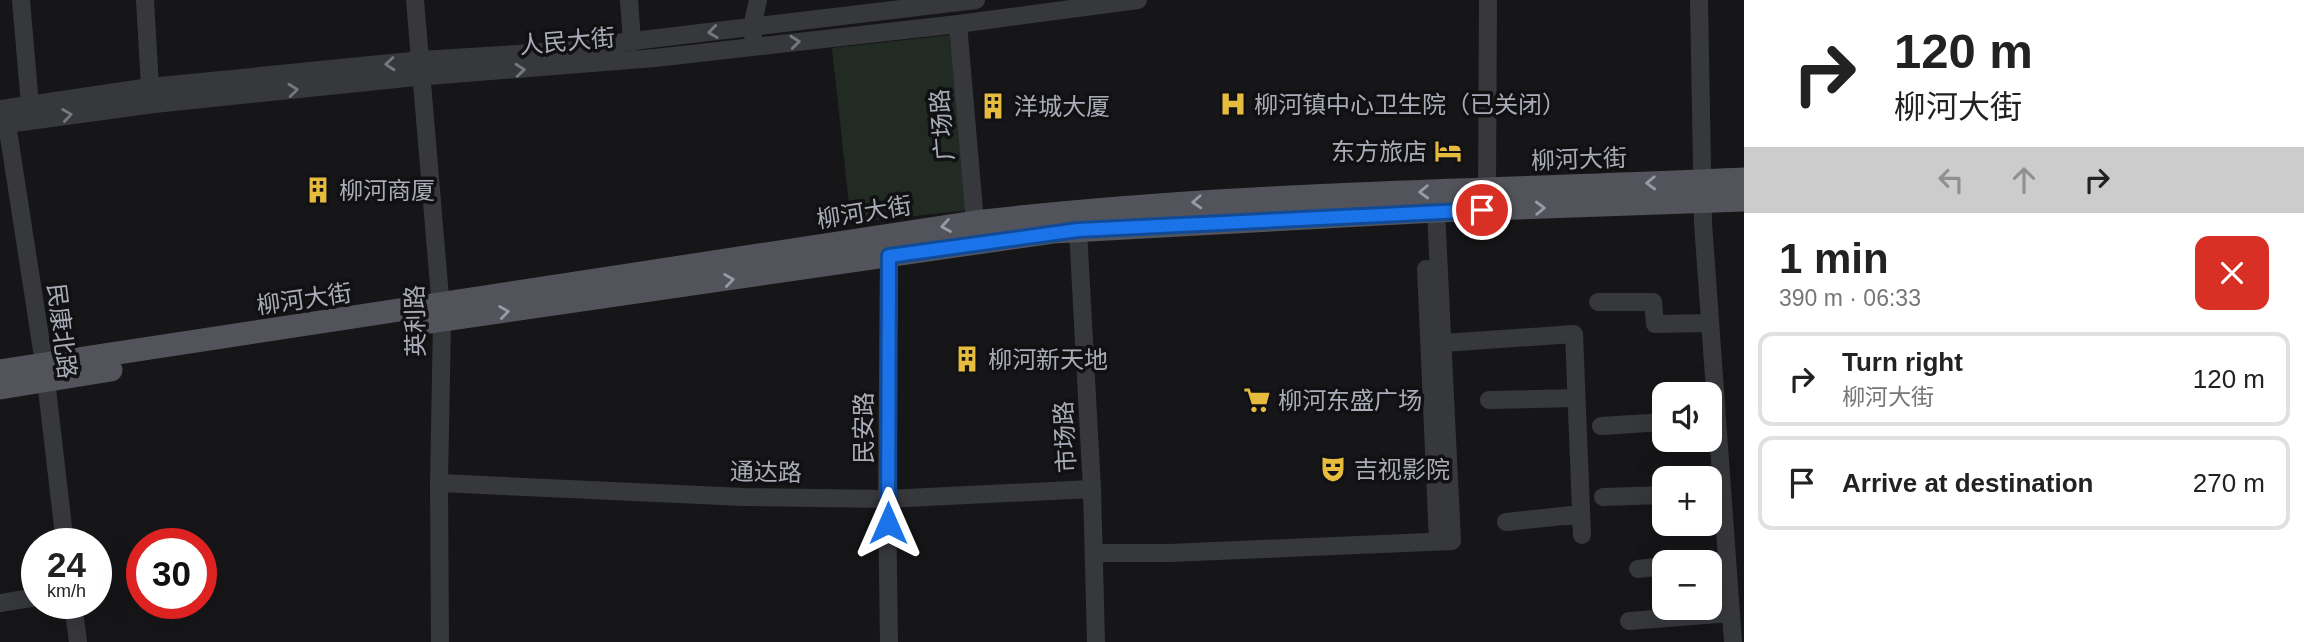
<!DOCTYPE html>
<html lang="en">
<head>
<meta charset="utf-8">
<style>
  body { margin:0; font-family:Arial,"Noto Sans SC",sans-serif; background:#f6f6f6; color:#222; height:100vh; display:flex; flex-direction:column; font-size:26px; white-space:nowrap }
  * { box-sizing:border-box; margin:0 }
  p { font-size:23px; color:#767676 }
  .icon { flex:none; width:38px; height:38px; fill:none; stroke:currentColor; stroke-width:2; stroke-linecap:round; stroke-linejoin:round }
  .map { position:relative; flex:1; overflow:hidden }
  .side { display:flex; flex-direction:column; background:#fff; width:560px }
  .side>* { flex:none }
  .top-card { background:#fff; color:#222; overflow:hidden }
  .buttons { position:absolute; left:1652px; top:382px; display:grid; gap:14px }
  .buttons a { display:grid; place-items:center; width:70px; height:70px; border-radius:14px; background:#fff; box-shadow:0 7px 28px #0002; font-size:35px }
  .speed { position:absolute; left:21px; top:528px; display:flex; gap:14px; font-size:35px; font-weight:700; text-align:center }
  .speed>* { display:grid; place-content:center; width:91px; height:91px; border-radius:50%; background:#fff; box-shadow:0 7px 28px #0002; line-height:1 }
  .speed small { font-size:18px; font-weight:400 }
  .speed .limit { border:10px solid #d22; background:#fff; color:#111 }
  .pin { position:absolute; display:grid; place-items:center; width:60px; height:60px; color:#fff; margin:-30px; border:4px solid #fff; border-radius:50%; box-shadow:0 2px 7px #0007 }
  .me { position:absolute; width:77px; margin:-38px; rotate:0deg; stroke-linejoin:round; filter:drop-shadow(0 0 5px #0008) }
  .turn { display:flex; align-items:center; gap:24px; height:147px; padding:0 35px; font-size:32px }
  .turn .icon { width:91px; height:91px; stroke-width:2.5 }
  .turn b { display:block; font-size:49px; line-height:60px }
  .lanes { display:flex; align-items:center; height:66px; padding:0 35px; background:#0003; justify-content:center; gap:35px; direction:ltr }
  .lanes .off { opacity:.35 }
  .round { display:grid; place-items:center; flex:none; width:74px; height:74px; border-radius:14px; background:#f6f6f6 }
  .head { display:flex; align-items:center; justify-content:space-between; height:119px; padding:0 35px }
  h1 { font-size:42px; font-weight:700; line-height:52px }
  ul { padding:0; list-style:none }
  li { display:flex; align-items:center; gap:21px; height:94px; margin:0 14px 10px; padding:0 21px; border:4px solid #e0e0e0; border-radius:14px }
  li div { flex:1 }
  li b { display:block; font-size:26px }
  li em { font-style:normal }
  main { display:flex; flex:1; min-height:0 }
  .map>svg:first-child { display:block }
  .green { fill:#222a24 }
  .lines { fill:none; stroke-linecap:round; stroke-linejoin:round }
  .minor { stroke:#37383c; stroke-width:18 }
  .major { stroke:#53545b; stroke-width:23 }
  .oneway { stroke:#767880 }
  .oneway2 { stroke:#989aa5 }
  .route-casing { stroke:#114b97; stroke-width:18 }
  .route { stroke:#1a73e8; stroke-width:12 }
  .labels { text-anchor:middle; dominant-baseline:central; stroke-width:7; stroke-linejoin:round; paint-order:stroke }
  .street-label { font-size:24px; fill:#a9acb7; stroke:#111113 }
  .poi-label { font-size:24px; fill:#a9acb7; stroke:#111113; text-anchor:start }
</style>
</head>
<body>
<main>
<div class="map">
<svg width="1744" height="642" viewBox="0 0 1744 642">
  <rect width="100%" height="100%" fill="#161618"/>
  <path class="green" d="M950 35 969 210 851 223 832 48Z"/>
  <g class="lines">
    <path class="minor" d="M21 0 30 105
      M145 0 150 87
      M415 0 442 321 439 483 440 642
      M629 0 632 42
      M1699 0 1703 223 1733 642
      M958 24 975 222
      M753 36 752 27 758 0
      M0 109 150 87 421 60 533 53 976 0
      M7 124 44 363 65 544
      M0 125 154 104 416 77 655 58 958 24 1138 0
      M1487 189 1488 0
      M1078 230 1092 489 1096 642
      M889 256 887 499 889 642
      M1426 269 1438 541
      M1598 302H1653L1655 324 1710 323
      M1443 343 1574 334 1582 535
      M1489 400 1576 398
      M1601 426 1664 422
      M439 483 744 497 887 499 1092 489
      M1603 497 1664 495
      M1506 522 1581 514
      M1094 553H1169L1452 541 1436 211
      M1702 562 1727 559
      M1638 569 1664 566
      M0 603 37 597
      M73 604 78 642
      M1629 621 1731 613"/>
    <path class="major" d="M415 324 1053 232 1436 211 1744 200
      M0 371 975 222C1230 192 1488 191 1744 179
      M0 388 111 370"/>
  </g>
  <defs><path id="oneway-chevron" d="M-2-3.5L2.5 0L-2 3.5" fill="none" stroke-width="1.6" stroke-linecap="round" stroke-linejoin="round" transform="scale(1.75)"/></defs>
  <g class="oneway">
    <use href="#oneway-chevron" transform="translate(713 32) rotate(173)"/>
    <use href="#oneway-chevron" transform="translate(795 42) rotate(-6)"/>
    <use href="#oneway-chevron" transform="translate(390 64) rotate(175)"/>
    <use href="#oneway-chevron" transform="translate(520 70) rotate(-5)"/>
    <use href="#oneway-chevron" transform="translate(293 90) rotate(-6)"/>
    <use href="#oneway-chevron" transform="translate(67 115) rotate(-8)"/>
  </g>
  <g class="oneway2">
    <use href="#oneway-chevron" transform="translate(1651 183) rotate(178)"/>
    <use href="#oneway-chevron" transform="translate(1424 192) rotate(178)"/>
    <use href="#oneway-chevron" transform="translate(1197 202) rotate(177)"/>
    <use href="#oneway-chevron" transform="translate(1540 208) rotate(-2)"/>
    <use href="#oneway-chevron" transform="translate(946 226) rotate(171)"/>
    <use href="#oneway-chevron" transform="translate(729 280) rotate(-8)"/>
    <use href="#oneway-chevron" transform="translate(504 312) rotate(-8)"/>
  </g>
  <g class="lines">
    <g class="route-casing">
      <path id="route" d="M888 523 889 256 1078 230 1482 210"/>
    </g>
    <use href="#route" class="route"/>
  </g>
  <defs>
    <g id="hospital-bare" transform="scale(2.1)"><path d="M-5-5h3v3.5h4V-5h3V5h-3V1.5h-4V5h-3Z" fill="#e7bc3e" stroke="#111113" stroke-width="2.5" paint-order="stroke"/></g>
    <g id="building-bare" transform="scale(2.1)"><path d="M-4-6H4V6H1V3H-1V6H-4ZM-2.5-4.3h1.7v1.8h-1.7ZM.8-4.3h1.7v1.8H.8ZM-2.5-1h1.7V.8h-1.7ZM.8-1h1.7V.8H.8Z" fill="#e7bc3e" stroke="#111113" stroke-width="2.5" paint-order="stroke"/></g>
    <g id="hotel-bare" transform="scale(2.1)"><path d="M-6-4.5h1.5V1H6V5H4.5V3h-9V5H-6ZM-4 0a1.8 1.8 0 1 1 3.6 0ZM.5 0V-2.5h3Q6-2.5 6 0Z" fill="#e7bc3e" stroke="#111113" stroke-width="2.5" paint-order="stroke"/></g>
    <g id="supermarket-bare" transform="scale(2.1)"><path d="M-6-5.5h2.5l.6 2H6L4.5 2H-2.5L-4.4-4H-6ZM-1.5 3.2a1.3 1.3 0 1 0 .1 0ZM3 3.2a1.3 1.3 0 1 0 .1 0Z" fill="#e7bc3e" stroke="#111113" stroke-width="2.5" paint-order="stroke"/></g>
    <g id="theatre-bare" transform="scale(2.1)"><path d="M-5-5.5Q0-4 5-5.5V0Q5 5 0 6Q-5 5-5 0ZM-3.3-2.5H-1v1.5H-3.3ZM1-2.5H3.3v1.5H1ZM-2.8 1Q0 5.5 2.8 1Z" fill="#e7bc3e" stroke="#111113" stroke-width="2.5" paint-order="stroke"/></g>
  </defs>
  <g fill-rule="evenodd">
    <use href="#hospital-bare" x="1233" y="104"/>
    <use href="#building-bare" x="993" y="106"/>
    <use href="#hotel-bare" x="1448" y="151"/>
    <use href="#building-bare" x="318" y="190"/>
    <use href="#building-bare" x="967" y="359"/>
    <use href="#supermarket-bare" x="1257" y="400"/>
    <use href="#theatre-bare" x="1333" y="469"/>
  </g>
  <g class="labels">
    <g class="street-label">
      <text transform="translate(567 41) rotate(-5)">人民大街</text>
      <text transform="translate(942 125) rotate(-95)">广场路</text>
      <text transform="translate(1579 159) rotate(-2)">柳河大街</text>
      <text transform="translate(864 212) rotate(-9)">柳河大街</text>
      <text transform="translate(304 299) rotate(-8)">柳河大街</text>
      <text transform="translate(415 321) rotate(-91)">英利路</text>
      <text transform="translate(62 331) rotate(83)">民康北路</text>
      <text transform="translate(863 428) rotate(-90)">民安路</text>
      <text transform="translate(1065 437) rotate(-93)">市场路</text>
      <text transform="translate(766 472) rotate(1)">通达路</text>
    </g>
    <g class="poi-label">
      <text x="1254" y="104">柳河镇中心卫生院（已关闭）</text>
      <text x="1014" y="106">洋城大厦</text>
      <text x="1427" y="151" text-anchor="end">东方旅店</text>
      <text x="339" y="190">柳河商厦</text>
      <text x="988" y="359">柳河新天地</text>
      <text x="1278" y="400">柳河东盛广场</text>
      <text x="1354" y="469">吉视影院</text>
    </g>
  </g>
</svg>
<div class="buttons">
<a><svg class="icon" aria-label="sound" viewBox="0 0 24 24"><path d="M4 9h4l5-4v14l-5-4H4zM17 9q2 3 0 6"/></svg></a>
<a>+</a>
<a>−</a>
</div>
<div class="speed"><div>24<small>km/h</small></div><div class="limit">30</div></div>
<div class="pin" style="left:1482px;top:210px;background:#d93025"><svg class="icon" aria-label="arrive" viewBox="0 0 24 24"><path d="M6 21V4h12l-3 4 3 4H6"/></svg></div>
<svg class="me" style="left:888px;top:523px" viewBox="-20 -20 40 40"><path d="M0-17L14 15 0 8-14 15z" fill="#1a73e8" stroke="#fff" stroke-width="4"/></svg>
</div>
<section class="side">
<div class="top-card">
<div class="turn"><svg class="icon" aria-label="right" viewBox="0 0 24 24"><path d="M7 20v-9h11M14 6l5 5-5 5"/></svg><div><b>120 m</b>柳河大街</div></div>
<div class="lanes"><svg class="icon off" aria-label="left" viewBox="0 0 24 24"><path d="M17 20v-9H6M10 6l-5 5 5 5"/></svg><svg class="icon off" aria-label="ahead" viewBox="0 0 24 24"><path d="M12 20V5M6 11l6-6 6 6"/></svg><svg class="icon" aria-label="right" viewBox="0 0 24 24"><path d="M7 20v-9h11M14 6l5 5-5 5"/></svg></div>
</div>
<div class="head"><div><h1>1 min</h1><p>390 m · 06:33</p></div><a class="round" style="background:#d93025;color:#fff"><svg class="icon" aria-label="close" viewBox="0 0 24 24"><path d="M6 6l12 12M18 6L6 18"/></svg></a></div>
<ul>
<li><svg class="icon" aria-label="right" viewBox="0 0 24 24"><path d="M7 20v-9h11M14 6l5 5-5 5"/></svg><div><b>Turn right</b><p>柳河大街</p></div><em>120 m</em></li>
<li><svg class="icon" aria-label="arrive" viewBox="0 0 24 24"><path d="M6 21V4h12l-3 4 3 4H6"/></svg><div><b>Arrive at destination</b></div><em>270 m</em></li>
</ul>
</section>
</main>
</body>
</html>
